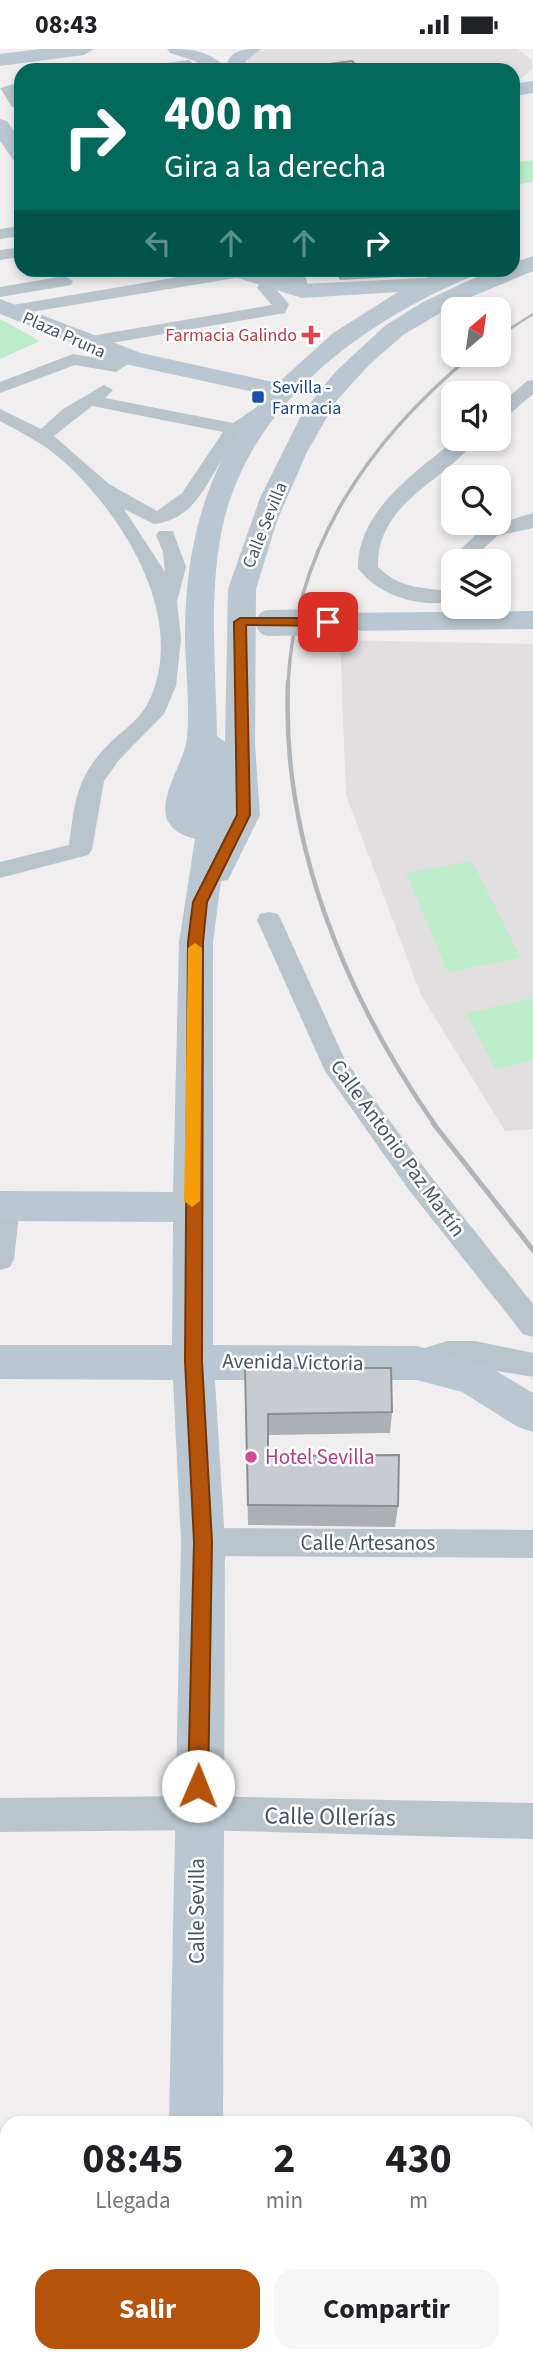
<!DOCTYPE html>
<html lang="es">
<head>
<meta charset="utf-8">
<style>
  body { margin:0; font-family:"Source Sans 3",sans-serif; background:#f6f6f6; color:#202124; height:100vh; display:flex; flex-direction:column; font-size:26px; white-space:nowrap }
  * { box-sizing:border-box; margin:0 }
  p { font-size:23px; color:#757577 }
  .icon { flex:none; width:38px; height:38px; fill:none; stroke:currentColor; stroke-width:2; stroke-linecap:round; stroke-linejoin:round }
  .map { position:relative; flex:1; overflow:hidden }
  .side { position:absolute; left:0px; top:2067px; width:534px; height:247px; display:flex; flex-direction:column; background:#fff; border-radius:21px 21px 0 0; box-shadow:0 4px 10px #0003 }
  .side>* { flex:none }
  .top-card { position:absolute; left:14px; top:14px; width:506px; height:214px; border-radius:21px; box-shadow:0 4px 10px #0003; background:#00695c; color:#fff; overflow:hidden }
  .needle { width:46px; rotate:29deg }
  .fabs { position:absolute; left:441px; top:248px; display:grid; gap:14px }
  .fabs a { display:grid; place-items:center; width:70px; height:70px; border-radius:14px; background:#fff; box-shadow:0 4px 10px #0003; font-size:35px }
  .pin { position:absolute; display:grid; place-items:center; width:60px; height:60px; color:#fff; margin:-30px; border-radius:14px; box-shadow:0 4px 10px #0006 }
  .me { position:absolute; width:77px; margin:-38px; rotate:1deg; stroke-linejoin:round; filter:drop-shadow(0 0 5px #0008) }
  .turn { display:flex; align-items:center; gap:24px; height:147px; padding:0 35px; font-size:32px }
  .turn .icon { width:91px; height:91px; stroke-width:2.5 }
  .turn b { display:block; font-size:49px; line-height:60px }
  .lanes { display:flex; align-items:center; height:66px; padding:0 35px; background:#0003; justify-content:center; gap:35px; direction:ltr }
  .lanes .off { opacity:.35 }
  .eta { display:flex; justify-content:space-evenly; align-items:center; height:119px; text-align:center }
  .eta b { font-size:42px; font-weight:700; line-height:49px }
  .primary-button { display:flex; gap:14px; margin-top:auto; padding:14px 35px }
  .primary-button a { flex:1; height:80px; border-radius:21px; background:#b45309; color:#fff; font-size:28px; font-weight:700; line-height:80px; text-align:center }
  .primary-button a+a { background:#f6f6f6; color:#202124 }
  .status { display:flex; justify-content:space-between; align-items:center; height:49px; padding:0 35px; background:#fff; direction:ltr }
  .status svg { height:19px; fill:currentColor }
  .map>svg:first-child { display:block }
  .education { fill:#e2dfe0 }
  .green { fill:#beedcb }
  .lines { fill:none; stroke-linecap:round; stroke-linejoin:round }
  .street { fill:#bac4cb; fill-rule:evenodd }
  .secondary { fill:#bbc7d0; fill-rule:evenodd }
  .rail-far3 { stroke:#b1b5b9; stroke-width:2.5 }
  .rail-far2 { stroke:#b1b5b9; stroke-width:3.5 }
  .rail-far1 { stroke:#b1b5b9; stroke-width:4.5 }
  .rail { stroke:#b1b5b9; stroke-width:5 }
  .secondary-bridge { stroke:#bbc7d0; stroke-width:26 }
  .wall { fill:#acafb4 }
  .building { fill:#c8ccd1; stroke:#8c8f92; stroke-width:2 }
  .route { fill:#b45309; stroke:#753606; stroke-width:2 }
  .slow { fill:#f59e0b }
  .health-dot { fill:#e0444e; stroke:#fff; stroke-width:2.5 }
  .transit-dot { fill:#1a4fb4; stroke:#fff; stroke-width:2.5 }
  .hotel-dot { fill:#d1479c; stroke:#fff; stroke-width:2.5 }
  .labels { text-anchor:middle; dominant-baseline:central; stroke-width:5; stroke-linejoin:round; paint-order:stroke }
  .far-street-label { font-size:18px; fill:#47545b; stroke:#fff }
  .far-health-label { font-size:18px; fill:#be3a42; stroke:#fff; text-anchor:end }
  .far-transit-label { font-size:18px; fill:#164399; stroke:#fff; text-anchor:start }
  .street-label { font-size:21px; fill:#47545b; stroke:#fff }
  .hotel-label { font-size:21px; fill:#b23c85; stroke:#fff; text-anchor:start }
  .near-street-label { font-size:24px; fill:#47545b; stroke:#fff }
</style>
</head>
<body>
<div class="status"><b>08:43</b><svg viewBox="0 0 49 12"><path d="M0 12V9h3v3zM5 12V6h3v6zM10 12V3h3v9zM15 12V0h3v12zM26 1h20v11H26zM47 4h2v5h-2z"/></svg></div>
<div class="map">
<svg width="533" height="2313" viewBox="0 0 533 2313">
  <rect width="100%" height="100%" fill="#f1eeef"/>
  <path class="education" d="M261 0H517L531 10 533 19 522 29 513 33V21H245L248 8Z
    M340 591 533 595V1080L505 1082 421 946 346 746Z"/>
  <path class="green" d="M533 111V133L513 136V114Z
    M0 270 40 292 0 310Z
    M472 812 521 909 448 923 406 824Z
    M533 949V1012L495 1020 466 964Z"/>
  <g class="lines">
    <path class="street" d="M189 11 201 21H136L143 17Z
      M21 33V41L16 42 21 50V59L12 58 0 39Z
      M21 177V187L0 190V180Z
      M21 198V208L0 211V201Z
      M226 220 249 223 241 228 13 266 4 261 13 256Z
      M268 220 289 227 287 220H303L308 236 306 240 300 241 277 234 274 238 289 255 285 264 100 296 131 313 116 323 75 316 0 344V333L73 305 102 310 82 298 85 288 272 256 257 239 263 230 258 225Z
      M65 227 73 232 71 236 0 248V238Z
      M533 331V345L505 369 499 370V356L527 332Z
      M104 336 113 341 105 349 233 374 269 350 275 349 284 354C273 368 253 374 240 387 210 417 203 470 154 475L124 460 165 523 163 503 156 486 159 482H173L186 518 177 552 181 590 176 637 164 665 119 711 104 732 92 801 88 806 0 829V813L69 796C75 750 77 725 113 691 125 680 142 668 149 652 188 569 124 467 63 412 45 395 22 384 0 372V360L41 380 63 360ZM92 357 223 383 182 444 157 462 109 435 54 387Z
      M456 390H477C444 433 376 454 378 518 404 543 422 536 453 544V552C421 560 377 546 358 519 357 462 416 423 456 390Z
      M533 464V479L497 487 469 513H453V518L447 513 483 479Z
      M269 863 278 865 281 871 345 1011 429 1125 533 1255V1288L523 1285 409 1141 325 1022 257 871 260 865Z
      M6 1146 16 1149 20 1157 14 1210 10 1218 0 1221V1148Z
      M447 1292H475L533 1304V1328L461 1316 417 1326 406 1323 402 1314 406 1305Z
      M203 1479 533 1481V1509L203 1507 192 1503 187 1493 192 1483Z
      M197 1747 533 1754V1790L197 1781 0 1783V1749Z"/>
    <path class="secondary" d="M40 0H94L84 6 0 17V5Z
      M167 0C192 0 207 1 226 18 230 0 244 0 261 0L246 12 245 21H206L195 12 170 4Z
      M533 32V44L513 47V35Z
      M0 70 7 72 21 92V114L14 112 0 92Z
      M533 207V222L459 253 403 286 370 315 337 351 307 403 277 472 256 540 255 696 260 766 232 823 228 831 221 832 213 893V1296L417 1297 488 1317 533 1344V1383L518 1378 462 1343 417 1331H215L225 1493 223 2074H169L181 1493 173 1331 0 1330V1296H172L173 1173 0 1172V1142L173 1143 179 893 195 790C136 774 182 725 187 689 190 658 186 624 185 593 184 503 204 414 267 346L125 315 0 265V250L141 304 278 334 333 284 398 243 302 249 225 225 222 220H258L303 235 426 229 448 220H480L477 225C361 273 242 358 220 491 209 556 216 622 217 687L225 693 228 540 260 449 303 363 336 322 386 276 423 253 463 234 497 220H513V214Z
      M533 562V580L328 582 318 579 314 573 318 567 328 564Z
      M169 2306H227V2313H169Z"/>
    <path class="rail-far3" d="M505 283 533 265"/>
    <path class="rail-far2" d="M499 287 508 281
      M288 635C295 498 368 392 472 306"/>
    <path class="rail-far1" d="M288 633C281 792 345 947 435 1076"/>
    <path class="rail" d="M433 1074 533 1201"/>
    <path class="secondary-bridge" d="M269 574 328 573"/>
  </g>
  <path class="wall" d="M333 220H395L394 228 340 231Z
    M245 1319 392 1363 390 1384 268 1386V1407L398 1457 395 1478 248 1476Z"/>
  <path class="building" d="M352 12 361 21H283Z
    M245 1319H391L392 1363 268 1365V1407L399 1406 398 1457 248 1456Z"/>
  <path class="route" d="M240 569H328L334 573 328 577 246 576 250 766 207 853 203 893 202 1312 212 1493 208 1737 205 1744 198 1747 191 1744 188 1737 194 1493 185 1312 188 893 193 853 237 766 234 573Z"/>
  <path class="slow" d="M195 894 202 899 200 1152 192 1158 184 1152 188 899Z"/>
  <path class="health-dot" d="M307.5 275.5h7v7h7v7h-7v7h-7v-7h-7v-7h7z"/>
  <rect class="transit-dot" x="251" y="341" width="14" height="14" rx="3.5"/>
  <circle class="hotel-dot" cx="251" cy="1408" r="7"/>
  <g class="labels">
    <g class="far-street-label">
      <text transform="translate(64 286) rotate(24)">Plaza Pruna</text>
      <text transform="translate(265 476) rotate(-68)">Calle Sevilla</text>
    </g>
    <g class="far-health-label">
      <text x="297" y="286">Farmacia Galindo</text>
    </g>
    <g class="far-transit-label">
      <text x="272" y="338">Sevilla -<tspan x="272" dy="21">Farmacia</tspan></text>
    </g>
    <g class="street-label">
      <text transform="translate(398 1099) rotate(54)">Calle Antonio Paz Martín</text>
      <text transform="translate(293 1313) rotate(1)">Avenida Victoria</text>
      <text x="368" y="1494">Calle Artesanos</text>
      <text transform="translate(197 1862) rotate(-90)">Calle Sevilla</text>
    </g>
    <g class="hotel-label">
      <text x="265" y="1408">Hotel Sevilla</text>
    </g>
    <g class="near-street-label">
      <text transform="translate(330 1768) rotate(1)">Calle Ollerías</text>
    </g>
  </g>
</svg>
<div class="fabs">
<a><svg class="needle" viewBox="-14 -14 28 28"><path d="M0-13l5 13h-10z" fill="#e53935"/><path d="M0 13l5-13h-10z" fill="#757577"/></svg></a>
<a><svg class="icon" aria-label="sound" viewBox="0 0 24 24"><path d="M4 9h4l5-4v14l-5-4H4zM17 9q2 3 0 6"/></svg></a>
<a><svg class="icon" aria-label="search" viewBox="0 0 24 24"><circle cx="10" cy="10" r="6"/><path d="M15 15l6 6"/></svg></a>
<a><svg class="icon" aria-label="layers" viewBox="0 0 24 24"><path d="M12 4l9 5-9 5-9-5zM3 14l9 5 9-5"/></svg></a>
</div>
<div class="pin" style="left:328px;top:573px;background:#d93025"><svg class="icon" aria-label="arrive" viewBox="0 0 24 24"><path d="M6 21V4h12l-3 4 3 4H6"/></svg></div>
<svg class="me" style="left:198px;top:1737px" viewBox="-20 -20 40 40"><circle r="19" fill="#fff"/><path d="M0-13L10 11 0 6-10 11z" fill="#b45309"/></svg>
<div class="top-card">
<div class="turn"><svg class="icon" aria-label="right" viewBox="0 0 24 24"><path d="M7 20v-9h11M14 6l5 5-5 5"/></svg><div><b>400 m</b>Gira a la derecha</div></div>
<div class="lanes"><svg class="icon off" aria-label="left" viewBox="0 0 24 24"><path d="M17 20v-9H6M10 6l-5 5 5 5"/></svg><svg class="icon off" aria-label="ahead" viewBox="0 0 24 24"><path d="M12 20V5M6 11l6-6 6 6"/></svg><svg class="icon off" aria-label="ahead" viewBox="0 0 24 24"><path d="M12 20V5M6 11l6-6 6 6"/></svg><svg class="icon" aria-label="right" viewBox="0 0 24 24"><path d="M7 20v-9h11M14 6l5 5-5 5"/></svg></div>
</div>
<section class="side">
<div class="eta">
<div><b>08:45</b><p>Llegada</p></div>
<div><b>2</b><p>min</p></div>
<div><b>430</b><p>m</p></div>
</div>
<div class="primary-button"><a>Salir</a><a>Compartir</a></div>
</section>
</div>
</body>
</html>
